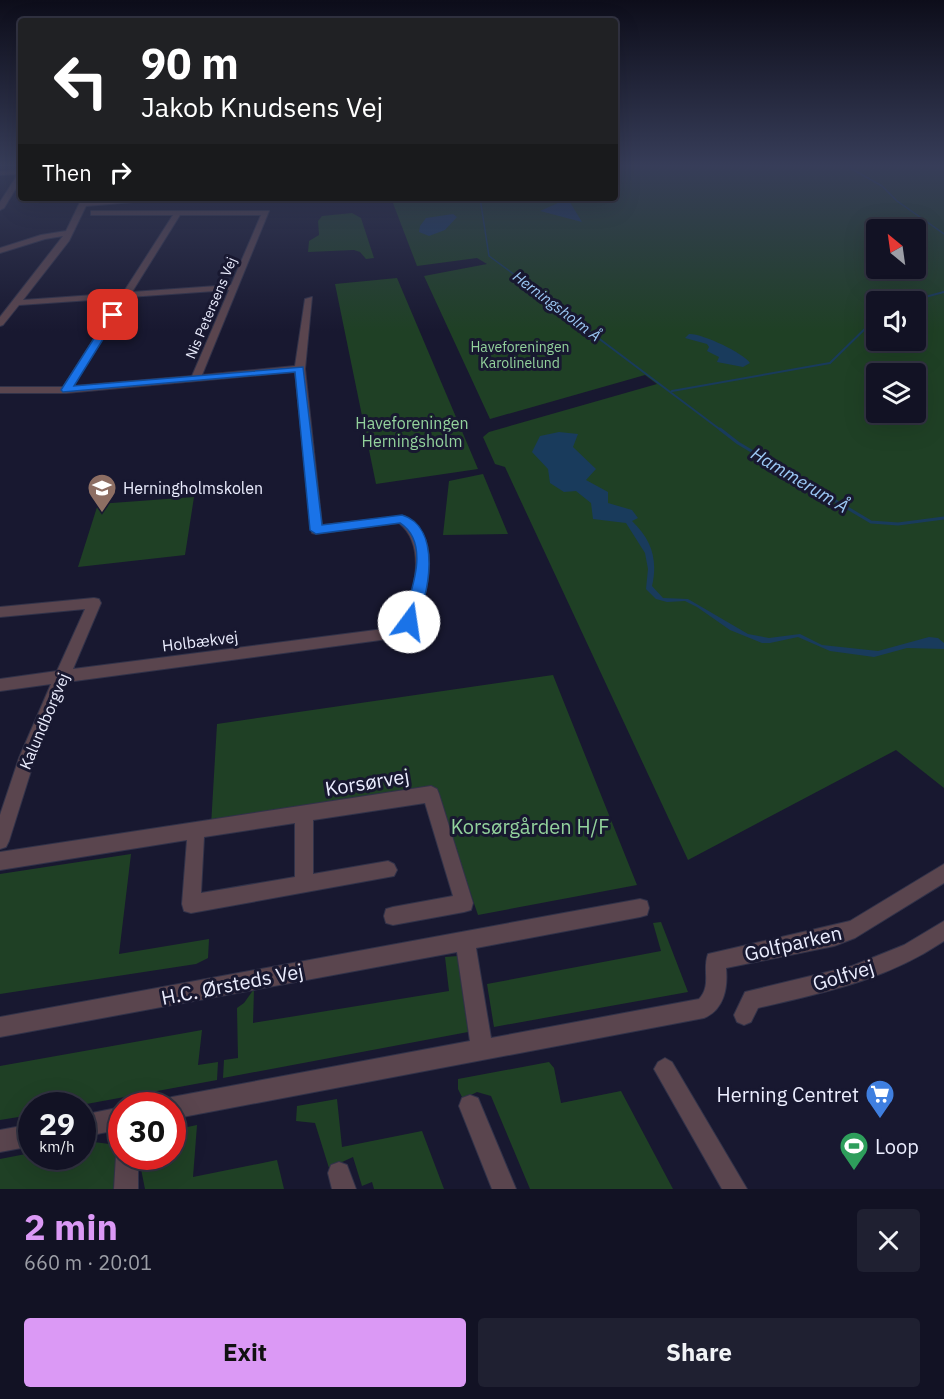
<!DOCTYPE html>
<html lang="en">
<head>
<meta charset="utf-8">
<style>
  body { margin:0; font-family:"IBM Plex Sans",sans-serif; background:#1f2031; color:#f1f3f6; height:100vh; display:flex; flex-direction:column; font-size:22px; white-space:nowrap }
  * { box-sizing:border-box; margin:0 }
  p { font-size:20px; color:#9c9ea6 }
  .icon { flex:none; width:33px; height:33px; fill:none; stroke:currentColor; stroke-width:2; stroke-linecap:round; stroke-linejoin:round }
  .map { position:relative; height:1189px; overflow:hidden }
  .sheet { display:flex; flex-direction:column; background:#121224; flex:1 }
  .sheet>* { flex:none }
  .banner { position:absolute; left:18px; top:18px; width:600px; height:183px; border-radius:6px; box-shadow:0 6px 24px #0002,0 0 0 2px #313241; background:#202124; color:#fff; overflow:hidden }
  .needle { width:39px; rotate:331deg }
  .buttons { position:absolute; left:866px; top:219px; display:grid; gap:12px }
  .buttons a { display:grid; place-items:center; width:60px; height:60px; border-radius:6px; background:#121224; box-shadow:0 6px 24px #0002,0 0 0 2px #313241; font-size:30px }
  .speed { position:absolute; left:18px; top:1092px; display:flex; gap:12px; font-size:30px; font-weight:700; text-align:center }
  .speed>* { display:grid; place-content:center; width:78px; height:78px; border-radius:50%; background:#121224; box-shadow:0 6px 24px #0002,0 0 0 2px #313241; line-height:1 }
  .speed small { font-size:15px; font-weight:400 }
  .speed .limit { border:9px solid #d22; background:#fff; color:#111 }
  .pin { position:absolute; display:grid; place-items:center; width:51px; height:51px; color:#fff; margin:-26px; border-radius:12px; box-shadow:0 3px 9px #0006 }
  .me { position:absolute; width:66px; margin:-33px; rotate:14deg; stroke-linejoin:round; filter:drop-shadow(0 0 4px #0008) }
  .turn { display:flex; align-items:center; gap:21px; height:126px; padding:0 24px; font-size:27px }
  .turn .icon { width:78px; height:78px; stroke-width:2.5 }
  .turn b { display:block; font-size:42px; line-height:51px }
  .then { display:flex; align-items:center; height:57px; padding:0 24px; background:#0003; gap:12px; font-size:22px }
  .round { display:grid; place-items:center; flex:none; width:63px; height:63px; border-radius:6px; background:#1f2031 }
  .summary { display:flex; align-items:center; justify-content:space-between; height:102px; padding:0 24px }
  h1 { font-size:36px; font-weight:700; line-height:45px; color:#db99f5 }
  .button { display:flex; gap:12px; margin-top:auto; padding:12px 24px }
  .button a { flex:1; height:69px; border-radius:6px; background:#db99f5; color:#111; font-size:24px; font-weight:700; line-height:69px; text-align:center }
  .button a+a { background:#1f2031; color:#f1f3f6 }
  .map>svg:first-child { display:block }
  .green { fill:#1f4025; fill-rule:evenodd }
  .water { fill:#193b5c }
  .lines { fill:none; stroke-linecap:round; stroke-linejoin:round }
  .stream-far2 { stroke:#193b5c; stroke-width:1.5 }
  .stream-far1 { stroke:#193b5c; stroke-width:2 }
  .stream { stroke:#193b5c; stroke-width:3 }
  .minor-casing { stroke:#313249; stroke-width:2 }
  .minor { fill:#5a454e; fill-rule:evenodd }
  .route { fill:#1a73e8; stroke:#114b97; stroke-width:1.5 }
  .labels { text-anchor:middle; dominant-baseline:central; stroke-width:6; stroke-linejoin:round; paint-order:stroke }
  .far-street-label { font-size:14px; fill:#ebedfe; stroke:#181830 }
  .far-park-label { font-size:14px; fill:#93d29c; stroke:#181830 }
  .far-water-label { font-size:15px; font-style:italic; fill:#9bc7f4; stroke:#181830 }
  .park-label { font-size:16px; fill:#93d29c; stroke:#181830 }
  .poi-label { font-size:16px; fill:#ebedfe; stroke:#181830; text-anchor:start }
  .street-label { font-size:16px; fill:#ebedfe; stroke:#181830 }
  .water-label { font-size:18px; font-style:italic; fill:#9bc7f4; stroke:#181830 }
  .near-street-label { font-size:20px; fill:#ebedfe; stroke:#181830 }
  .near-park-label { font-size:20px; fill:#93d29c; stroke:#181830 }
  .near-poi-label { font-size:20px; fill:#ebedfe; stroke:#181830; text-anchor:end }
</style>
</head>
<body>
<div class="map">
<svg width="944" height="1189" viewBox="0 0 944 1189">
  <rect width="100%" height="100%" fill="#181830"/>
  <path class="green" d="M615 164H944V788L896 750 688 860 505 467 495 464 483 437 489 432 657 384 645 375 490 419 424 276 487 264 477 258 417 266 391 198H615ZM876 230H915V268H876ZM876 302H915V340H876ZM876 374H915V412H876Z
    M352 213 361 218 374 258 366 259 360 252 354 250 308 252 309 241 319 235 318 221 322 216Z
    M397 278 478 469 376 484 335 284Z
    M483 474 508 534 443 535 449 481Z
    M194 497 185 555 78 567 98 504Z
    M553 675 637 885 478 915 435 789 211 826 217 724Z
    M131 854 119 954 209 939 208 958 196 964 0 994V874Z
    M661 922 688 992 494 1027 487 984 661 951 653 923Z
    M458 956 468 1032 223 1078 224 1060 238 1058 237 1008 244 1003 254 989 253 1023 449 991 445 957Z
    M202 1030 198 1065 218 1062 217 1080 81 1105 32 1106 31 1115 0 1120V1066Z
    M549 1062 554 1068 561 1103 621 1091 673 1189H530L491 1096 477 1092 463 1099 458 1089V1079Z
    M337 1099 342 1147 422 1131 444 1189H374L372 1182 362 1186 353 1157 329 1168 315 1123 296 1121 297 1106Z
    M197 1125 193 1177 277 1160 284 1189H145L141 1169 144 1157 172 1156 173 1130Z
    M86 1141 117 1145 114 1189H0V1159L31 1153 32 1156H82L83 1142Z"/>
  <path class="water" d="M551 198 568 199 582 222 540 211 558 203Z
    M453 214 457 217 445 230 429 236 419 232 420 226 426 218Z
    M915 258 925 264 921 277 894 279 889 276 895 269 915 268Z
    M689 334C701 333 744 353 750 363L743 367 717 362 719 357 707 351 709 347 707 344 685 338Z
    M559 432 578 434 573 447 596 469 586 480 608 492V503L632 510 638 518 632 521C652 540 658 560 652 586L663 598 688 599 748 634 769 638 800 634 822 645 878 651 929 637 938 638 944 643V649L907 648 874 657 830 651 798 637 770 643H762L730 630 697 607 685 601 667 602 656 599 646 589 648 569 645 553 626 523 593 519 591 503 576 491 564 492 550 483 548 469 532 452 540 436Z"/>
  <g class="lines">
    <path class="stream-far2" d="M854 164 850 168 882 186 897 201 944 234
      M480 198 489 256 523 281"/>
    <path class="stream-far1" d="M521 280 722 431
      M906 302 944 292
      M672 391 830 363 876 318"/>
    <path class="stream" d="M720 429 738 443 871 522 898 524 944 518"/>
    <g class="minor-casing">
      <path id="minor" d="M21 170V180L4 208 0 210V202L18 174 0 175V171Z
        M82 198H90L88 202 161 198 157 200 86 206 69 241 23 300 123 293 173 215H91V211H269L202 375 295 366 305 299 312 297 305 369 322 525 405 516C416 524 424 532 427 545 434 573 422 612 408 636L403 637 67 682 35 758 9 841 6 847 0 849V815L19 758 51 684 0 691V679L57 671 85 609 0 617V607L94 598 99 599 101 603 73 669 399 627C414 599 428 546 399 523L316 534 312 533 295 372 66 393H0V387H63L120 298 19 305 3 325 0 326V317L63 236 45 239 0 253V248L41 235 66 231ZM180 215H261L231 285 132 292ZM229 290 192 376 73 386 129 297Z
        M431 786 437 789 439 794 473 903 471 910 464 912 393 925 386 923 384 916 386 909 393 907 453 896 425 803 313 820V874L388 861 394 864 397 870 394 876 191 913 184 911 182 904 187 840 0 870V852ZM295 823V877L201 893 204 837Z
        M944 864V883L855 938 834 946 726 968C728 988 724 1010 704 1018L172 1119V1106H162L164 1100 172 1097 470 1041 457 952 0 1037V1017L640 899 647 901 649 908 647 915 640 917 476 948 491 1038 699 999C712 985 702 970 708 954L850 921Z
        M944 921V941C886 980 826 992 758 1008L751 1022 744 1025 737 1022 734 1015 745 992 852 966 904 945Z
        M665 1058 672 1062 747 1189H722L658 1076 654 1069 658 1062Z
        M470 1095 478 1098 516 1189H492L459 1106 462 1098Z
        M122 1107V1129L82 1137V1115Z
        M32 1124V1146L0 1152V1130Z
        M122 1147V1156H138V1189H114L116 1156Z
        M339 1162 347 1165 356 1189H332L328 1173 331 1165Z"/>
    </g>
    <use href="#minor" class="minor"/>
  </g>
  <linearGradient id="sky" x2="0" y2="1"><stop stop-color="#0d0d1a"/><stop offset="0.5" stop-color="#373d59"/><stop offset="1" stop-color="#373d59" stop-opacity="0"/></linearGradient>
  <rect width="944" height="331" fill="url(#sky)"/>
  <path class="route" d="M113 313 118 315 74 386 303 367 322 525 402 515C443 527 429 598 414 626L409 628 402 622C410 594 432 544 400 523L316 534 310 530 295 372 63 392 61 390 109 315Z"/>
  <defs>
    <g id="school-pin" transform="scale(1.5)"><path d="M0 17L-7.5 6A9.5 9.5 0 1 1 7.5 6Z" fill="#8d6e63" stroke="#181830"/><path d="M0-5L7-2L0 1L-7-2ZM-4 1L0 2.5L4 1V4Q0 6-4 4Z" fill="#fff"/></g>
    <g id="supermarket-pin" transform="scale(1.5)"><path d="M0 17L-7.5 6A9.5 9.5 0 1 1 7.5 6Z" fill="#3f7fe0" stroke="#181830"/><path d="M-6-5.5h2.5l.6 2H6L4.5 2H-2.5L-4.4-4H-6ZM-1.5 3.2a1.3 1.3 0 1 0 .1 0ZM3 3.2a1.3 1.3 0 1 0 .1 0Z" fill="#fff"/></g>
    <g id="stadium-pin" transform="scale(1.5)"><path d="M0 17L-7.5 6A9.5 9.5 0 1 1 7.5 6Z" fill="#2e9e5b" stroke="#181830"/><path d="M0-5a6.5 5 0 1 0 0 10a6.5 5 0 1 0 0-10ZM-3.5-1.8h7v3.6h-7Z" fill="#fff"/></g>
  </defs>
  <g fill-rule="evenodd">
    <use href="#school-pin" x="102" y="488"/>
    <use href="#supermarket-pin" x="880" y="1094"/>
    <use href="#stadium-pin" x="854" y="1146"/>
  </g>
  <g class="labels">
    <g class="far-street-label">
      <text transform="translate(211 308) rotate(-67)">Nis Petersens Vej</text>
    </g>
    <g class="far-park-label">
      <text x="520" y="347">Haveforeningen<tspan x="520" dy="16">Karolinelund</tspan></text>
    </g>
    <g class="far-water-label">
      <text transform="translate(557 306) rotate(37)">Herningsholm Å</text>
    </g>
    <g class="park-label">
      <text x="412" y="423">Haveforeningen<tspan x="412" dy="18">Herningsholm</tspan></text>
    </g>
    <g class="poi-label">
      <text x="123" y="488">Herningholmskolen</text>
    </g>
    <g class="street-label">
      <text transform="translate(200 641) rotate(-7)">Holbækvej</text>
      <text transform="translate(44 721) rotate(-67)">Kalundborgvej</text>
    </g>
    <g class="water-label">
      <text transform="translate(800 480) rotate(31)">Hammerum Å</text>
    </g>
    <g class="near-street-label">
      <text transform="translate(367 782) rotate(-9)">Korsørvej</text>
      <text transform="translate(793 943) rotate(-13)">Golfparken</text>
      <text transform="translate(843 975) rotate(-17)">Golfvej</text>
      <text transform="translate(232 984) rotate(-11)">H.C. Ørsteds Vej</text>
    </g>
    <g class="near-park-label">
      <text x="530" y="826">Korsørgården H/F</text>
    </g>
    <g class="near-poi-label">
      <text x="859" y="1094">Herning Centret</text>
      <text x="875" y="1146" text-anchor="start">Loop</text>
    </g>
  </g>
</svg>
<div class="buttons">
<a><svg class="needle" viewBox="-14 -14 28 28"><path d="M0-13l5 13h-10z" fill="#e53935"/><path d="M0 13l5-13h-10z" fill="#9c9ea6"/></svg></a>
<a><svg class="icon" aria-label="sound" viewBox="0 0 24 24"><path d="M4 9h4l5-4v14l-5-4H4zM17 9q2 3 0 6"/></svg></a>
<a><svg class="icon" aria-label="layers" viewBox="0 0 24 24"><path d="M12 4l9 5-9 5-9-5zM3 14l9 5 9-5"/></svg></a>
</div>
<div class="speed"><div>29<small>km/h</small></div><div class="limit">30</div></div>
<div class="pin" style="left:113px;top:315px;background:#d93025"><svg class="icon" aria-label="arrive" viewBox="0 0 24 24"><path d="M6 21V4h12l-3 4 3 4H6"/></svg></div>
<svg class="me" style="left:409px;top:622px" viewBox="-20 -20 40 40"><circle r="19" fill="#fff"/><path d="M0-13L10 11 0 6-10 11z" fill="#1a73e8"/></svg>
<div class="banner">
<div class="turn"><svg class="icon" aria-label="left" viewBox="0 0 24 24"><path d="M17 20v-9H6M10 6l-5 5 5 5"/></svg><div><b>90 m</b>Jakob Knudsens Vej</div></div>
<div class="then">Then<svg class="icon" aria-label="right" viewBox="0 0 24 24"><path d="M7 20v-9h11M14 6l5 5-5 5"/></svg></div>
</div>
</div>
<section class="sheet">
<div class="summary"><div><h1>2 min</h1><p>660 m · 20:01</p></div><a class="round"><svg class="icon" aria-label="close" viewBox="0 0 24 24"><path d="M6 6l12 12M18 6L6 18"/></svg></a></div>
<div class="button"><a>Exit</a><a>Share</a></div>
</section>
</body>
</html>
